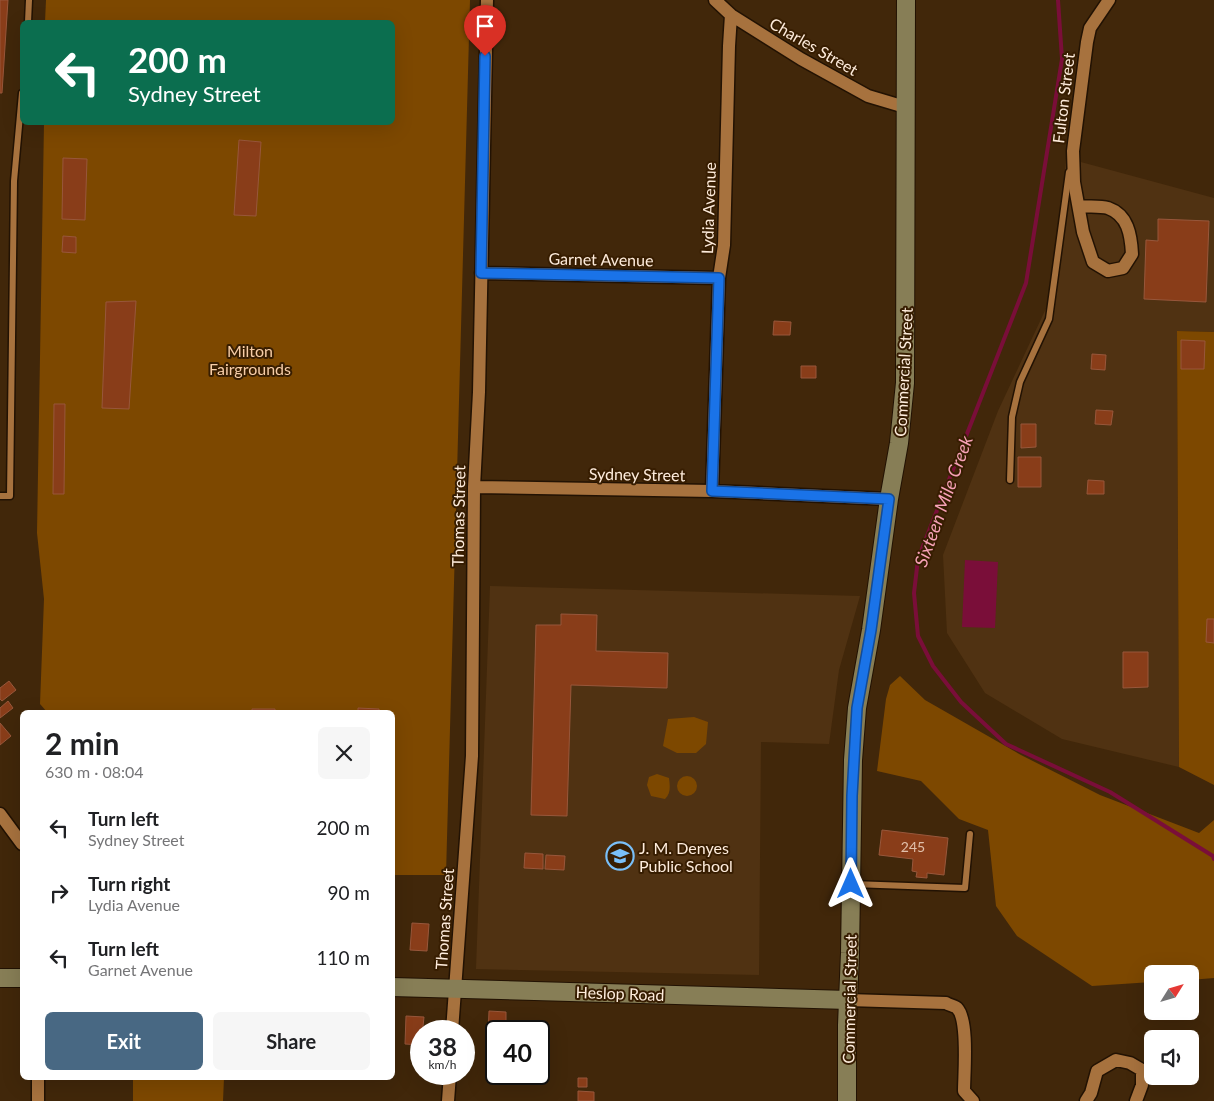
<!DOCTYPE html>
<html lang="en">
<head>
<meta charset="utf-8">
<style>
  body { margin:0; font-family:Lato,sans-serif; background:#f6f6f6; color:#202124; height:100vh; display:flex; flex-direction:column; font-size:19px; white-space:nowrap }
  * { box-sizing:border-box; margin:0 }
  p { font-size:16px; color:#757577 }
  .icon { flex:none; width:28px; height:28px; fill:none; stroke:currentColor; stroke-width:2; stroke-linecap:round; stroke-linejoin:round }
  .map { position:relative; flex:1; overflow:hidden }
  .details { position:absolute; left:20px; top:710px; width:375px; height:370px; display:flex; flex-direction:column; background:#fff; border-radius:8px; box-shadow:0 5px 20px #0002 }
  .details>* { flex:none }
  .top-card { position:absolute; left:20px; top:20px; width:375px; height:105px; border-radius:8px; box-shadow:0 5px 20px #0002; background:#0b6e4f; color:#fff; overflow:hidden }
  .needle { width:32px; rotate:53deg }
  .tools { position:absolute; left:1144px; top:965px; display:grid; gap:10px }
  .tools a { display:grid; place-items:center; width:55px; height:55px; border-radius:8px; background:#fff; box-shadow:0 5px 20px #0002; font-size:25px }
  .speed { position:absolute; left:410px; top:1020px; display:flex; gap:10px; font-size:25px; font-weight:700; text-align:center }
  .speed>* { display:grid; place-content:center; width:65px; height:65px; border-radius:50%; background:#fff; box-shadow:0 5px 20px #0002; line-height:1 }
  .speed small { font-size:12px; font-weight:400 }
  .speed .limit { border:2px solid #111; border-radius:8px; background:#fff; color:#111 }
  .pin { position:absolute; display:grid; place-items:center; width:42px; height:42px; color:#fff; margin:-51px -21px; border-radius:50% 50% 50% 0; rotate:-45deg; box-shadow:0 0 5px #0007 }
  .pin .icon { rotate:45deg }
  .me { position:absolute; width:55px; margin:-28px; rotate:0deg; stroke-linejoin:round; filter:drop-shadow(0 0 4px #0008) }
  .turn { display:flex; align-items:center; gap:18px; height:105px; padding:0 25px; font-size:22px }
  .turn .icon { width:65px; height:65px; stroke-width:2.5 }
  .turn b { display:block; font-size:35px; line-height:42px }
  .round { display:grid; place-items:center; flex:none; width:52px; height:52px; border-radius:8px; background:#f6f6f6 }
  .head { display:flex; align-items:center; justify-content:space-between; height:85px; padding:0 25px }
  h1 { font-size:30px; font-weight:700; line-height:38px }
  .cta { display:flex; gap:10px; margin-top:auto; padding:10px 25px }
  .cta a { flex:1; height:58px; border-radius:8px; background:#486883; color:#fff; font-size:20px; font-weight:700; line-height:58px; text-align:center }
  .cta a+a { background:#f6f6f6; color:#202124 }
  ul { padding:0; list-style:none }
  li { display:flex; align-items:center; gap:15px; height:65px; padding:0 25px }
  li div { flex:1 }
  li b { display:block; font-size:19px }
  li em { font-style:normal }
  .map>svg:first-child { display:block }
  .built { fill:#503212 }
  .green { fill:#7d4800 }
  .water { fill:#7a0e39 }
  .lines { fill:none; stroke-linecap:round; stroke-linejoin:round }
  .stream { stroke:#7a0e39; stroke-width:4 }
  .building { fill:#893d19; stroke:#98573b }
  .lane-casing { stroke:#221203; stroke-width:9 }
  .street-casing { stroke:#221203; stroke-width:15 }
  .secondary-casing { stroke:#221203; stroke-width:20 }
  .lane { stroke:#a7723e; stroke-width:6 }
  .street { stroke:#a7723e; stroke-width:12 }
  .secondary { stroke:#877e56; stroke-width:18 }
  .route-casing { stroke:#114b97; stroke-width:12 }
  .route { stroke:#1a73e8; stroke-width:9 }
  .labels { text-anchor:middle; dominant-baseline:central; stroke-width:4; stroke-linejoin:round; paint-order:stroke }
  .number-label { font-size:14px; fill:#e1c0ab }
  .street-label { font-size:16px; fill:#feecdc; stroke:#371d01 }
  .park-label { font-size:16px; fill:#f7cda7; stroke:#371d01 }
  .poi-label { font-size:16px; fill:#feecdc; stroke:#371d01; text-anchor:start }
  .water-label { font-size:18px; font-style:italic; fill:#f7a2b7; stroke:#371d01 }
</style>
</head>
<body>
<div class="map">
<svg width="1214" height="1101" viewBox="0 0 1214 1101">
  <rect width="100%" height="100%" fill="#41270a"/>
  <path class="built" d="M1066 158 1214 198V332L1177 331 1179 767 1062 739 985 693 947 633 943 555 998 411 1057 285Z
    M490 586 860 596 839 670 829 744 761 742 759 975 476 969Z"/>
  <path class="green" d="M46 0H470L446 875H393L392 712H47L40 704 44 599 37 533 44 123 392 122V22H45Z
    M1177 331 1214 332V785L1179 767Z
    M900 676 925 700 1021 755 1100 795 1199 833 1214 820V978L1190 980V974H1152V982L1092 986 1017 936 996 906 988 830 959 819 921 781 877 771 886 699 890 685Z
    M694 717 708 722 706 744 696 753H677L663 746 668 719Z
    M657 774 669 778C670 786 671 793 665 799L651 796 647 785 649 777Z
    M677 786a10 10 0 1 1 20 0a10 10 0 1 1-20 0Z
    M133 1078H224L223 1101H133Z"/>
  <path class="water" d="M965 560 998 562 995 628 962 627Z"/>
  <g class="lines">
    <path class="stream" d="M1058 0 1062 59 1026 283 918 559 914 593 918 636 933 666 961 702 1006 744 1110 792 1213 856 1214 859"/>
  </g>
  <path class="building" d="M0 0H8L2 93H0Z
    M239 140 261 142 256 216 234 215Z
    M63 158 87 159 85 220 62 219Z
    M1158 219 1209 221 1206 302 1144 299 1146 240 1158 241Z
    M63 236 76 237V253L62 252Z
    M136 301 129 409 102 408 106 302Z
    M774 321 791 322 790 335H773Z
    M1181 340 1205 341 1204 369H1181Z
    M1092 354 1106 355 1105 370 1091 369Z
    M801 366H816V378H801Z
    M54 404H65L64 494H53Z
    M1096 410 1113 411 1111 425 1095 424Z
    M1021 424H1036V447L1021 448Z
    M1018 457H1041V487H1018Z
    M1088 480 1104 481V494H1087Z
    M561 614 597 615 596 651 668 653 667 688 571 685 567 816 531 815 536 625H561Z
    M1207 619H1214V643L1206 642Z
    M1123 652H1148V687L1123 688Z
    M9 681 16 690 2 701 0 699V688Z
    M8 701 13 708 0 718V708Z
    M358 708 379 709V712H358Z
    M252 709H275V712H252Z
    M0 723 11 736 0 745Z
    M882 830 948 838 944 875 927 873V878L916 877 917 872 912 871 913 859 879 855Z
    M525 853 543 854V869L524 868Z
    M546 855 565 856 564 870 545 869Z
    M412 923 429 924 427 951 410 950Z
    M489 1011 506 1012V1031H496V1036H488Z
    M406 1016 424 1017 421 1045 405 1044Z
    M578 1078H587V1087H578Z
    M578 1091 594 1092V1101H578Z"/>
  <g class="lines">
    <g class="lane-casing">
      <path id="lane" d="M28 22 29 0
        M1010 480 1012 417 1020 382 1049 319 1069 172
        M0 496H10L14 181 22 93
        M852 884 965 888 970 834"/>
    </g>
    <g class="street-casing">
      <path id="street" d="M715 0 731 15 801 59 868 96 905 107
        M1080 206C1088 207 1100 206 1108 208 1128 215 1131 235 1132 254L1123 268 1108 271 1093 262 1083 232 1074 182 1073 151 1087 42 1090 28 1109 0
        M481 273 719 278
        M474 487 712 491 889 499
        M712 491 719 278 724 245 729 46 731 15
        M0 814 22 844
        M848 1000 946 1003C949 1005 955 1006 957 1008 969 1020 964 1074 964 1091L973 1101
        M452 1031 472 756 474 487 479 392 487 0
        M38 1101V1078
        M448 1101 450 1074
        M1086 1101 1091 1093 1097 1071 1116 1060 1130 1063 1142 1070V1085L1136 1101"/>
    </g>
    <g class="secondary-casing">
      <path id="secondary" d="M0 978H22
        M392 987 848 1000
        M847 1101V1025L850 953 853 760 857 708 871 630 889 499 899 443 905 383 906 0"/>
    </g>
    <use href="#lane" class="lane"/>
    <use href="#street" class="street"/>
    <use href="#secondary" class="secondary"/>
  </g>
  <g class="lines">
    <g class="route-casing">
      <path id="route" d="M485 56 481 273 719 278 712 491 889 499 871 630 857 708 852 796 851 884"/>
    </g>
    <use href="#route" class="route"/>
  </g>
  <defs>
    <g id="school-ring" transform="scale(1.4375)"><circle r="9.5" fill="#371d01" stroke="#79bff8" stroke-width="1.5"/><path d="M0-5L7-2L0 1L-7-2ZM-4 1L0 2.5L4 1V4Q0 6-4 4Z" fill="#79bff8"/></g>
  </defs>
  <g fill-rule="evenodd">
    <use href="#school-ring" x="620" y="856"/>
  </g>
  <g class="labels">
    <g class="number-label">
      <text x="913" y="846">245</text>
    </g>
    <g class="street-label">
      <text transform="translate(814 46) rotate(30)">Charles Street</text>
      <text transform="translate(1063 98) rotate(-83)">Fulton Street</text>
      <text transform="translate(708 208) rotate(-88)">Lydia Avenue</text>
      <text transform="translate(601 259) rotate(1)">Garnet Avenue</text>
      <text transform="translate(903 372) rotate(-87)">Commercial Street</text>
      <text transform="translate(637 474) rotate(1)">Sydney Street</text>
      <text transform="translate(458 516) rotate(-89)">Thomas Street</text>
      <text transform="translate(444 919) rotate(-86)">Thomas Street</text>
      <text transform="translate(620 993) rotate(2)">Heslop Road</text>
      <text transform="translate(849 999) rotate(-89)">Commercial Street</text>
    </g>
    <g class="park-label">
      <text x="250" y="350">Milton<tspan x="250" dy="18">Fairgrounds</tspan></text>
    </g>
    <g class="poi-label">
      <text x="639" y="847">J. M. Denyes<tspan x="639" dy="18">Public School</tspan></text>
    </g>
    <g class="water-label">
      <text transform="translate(943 501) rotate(-70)">Sixteen Mile Creek</text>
    </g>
  </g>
</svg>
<div class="tools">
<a><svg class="needle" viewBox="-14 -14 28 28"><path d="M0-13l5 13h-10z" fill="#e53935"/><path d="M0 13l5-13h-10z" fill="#757577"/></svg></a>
<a><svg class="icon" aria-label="sound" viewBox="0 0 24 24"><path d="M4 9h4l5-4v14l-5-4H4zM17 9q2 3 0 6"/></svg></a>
</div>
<div class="speed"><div>38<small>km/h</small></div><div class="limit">40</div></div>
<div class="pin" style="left:485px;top:56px;background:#d93025"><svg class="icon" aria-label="arrive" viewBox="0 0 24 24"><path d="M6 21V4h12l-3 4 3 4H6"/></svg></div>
<svg class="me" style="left:851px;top:884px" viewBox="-20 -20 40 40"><path d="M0-17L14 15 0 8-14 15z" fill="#1a73e8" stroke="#fff" stroke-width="4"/></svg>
<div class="top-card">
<div class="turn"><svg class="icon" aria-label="left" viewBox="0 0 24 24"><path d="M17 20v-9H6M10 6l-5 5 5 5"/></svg><div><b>200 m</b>Sydney Street</div></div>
</div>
<section class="details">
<div class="head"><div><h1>2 min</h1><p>630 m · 08:04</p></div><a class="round"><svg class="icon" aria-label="close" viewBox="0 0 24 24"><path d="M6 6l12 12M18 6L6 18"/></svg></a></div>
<ul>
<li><svg class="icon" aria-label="left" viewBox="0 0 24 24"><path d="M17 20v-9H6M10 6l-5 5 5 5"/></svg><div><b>Turn left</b><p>Sydney Street</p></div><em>200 m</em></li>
<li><svg class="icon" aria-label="right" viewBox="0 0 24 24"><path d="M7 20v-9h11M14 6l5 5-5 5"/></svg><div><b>Turn right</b><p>Lydia Avenue</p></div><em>90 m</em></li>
<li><svg class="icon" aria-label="left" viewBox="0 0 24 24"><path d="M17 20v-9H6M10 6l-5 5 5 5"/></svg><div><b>Turn left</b><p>Garnet Avenue</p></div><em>110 m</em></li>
</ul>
<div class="cta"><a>Exit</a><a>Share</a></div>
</section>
</div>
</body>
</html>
